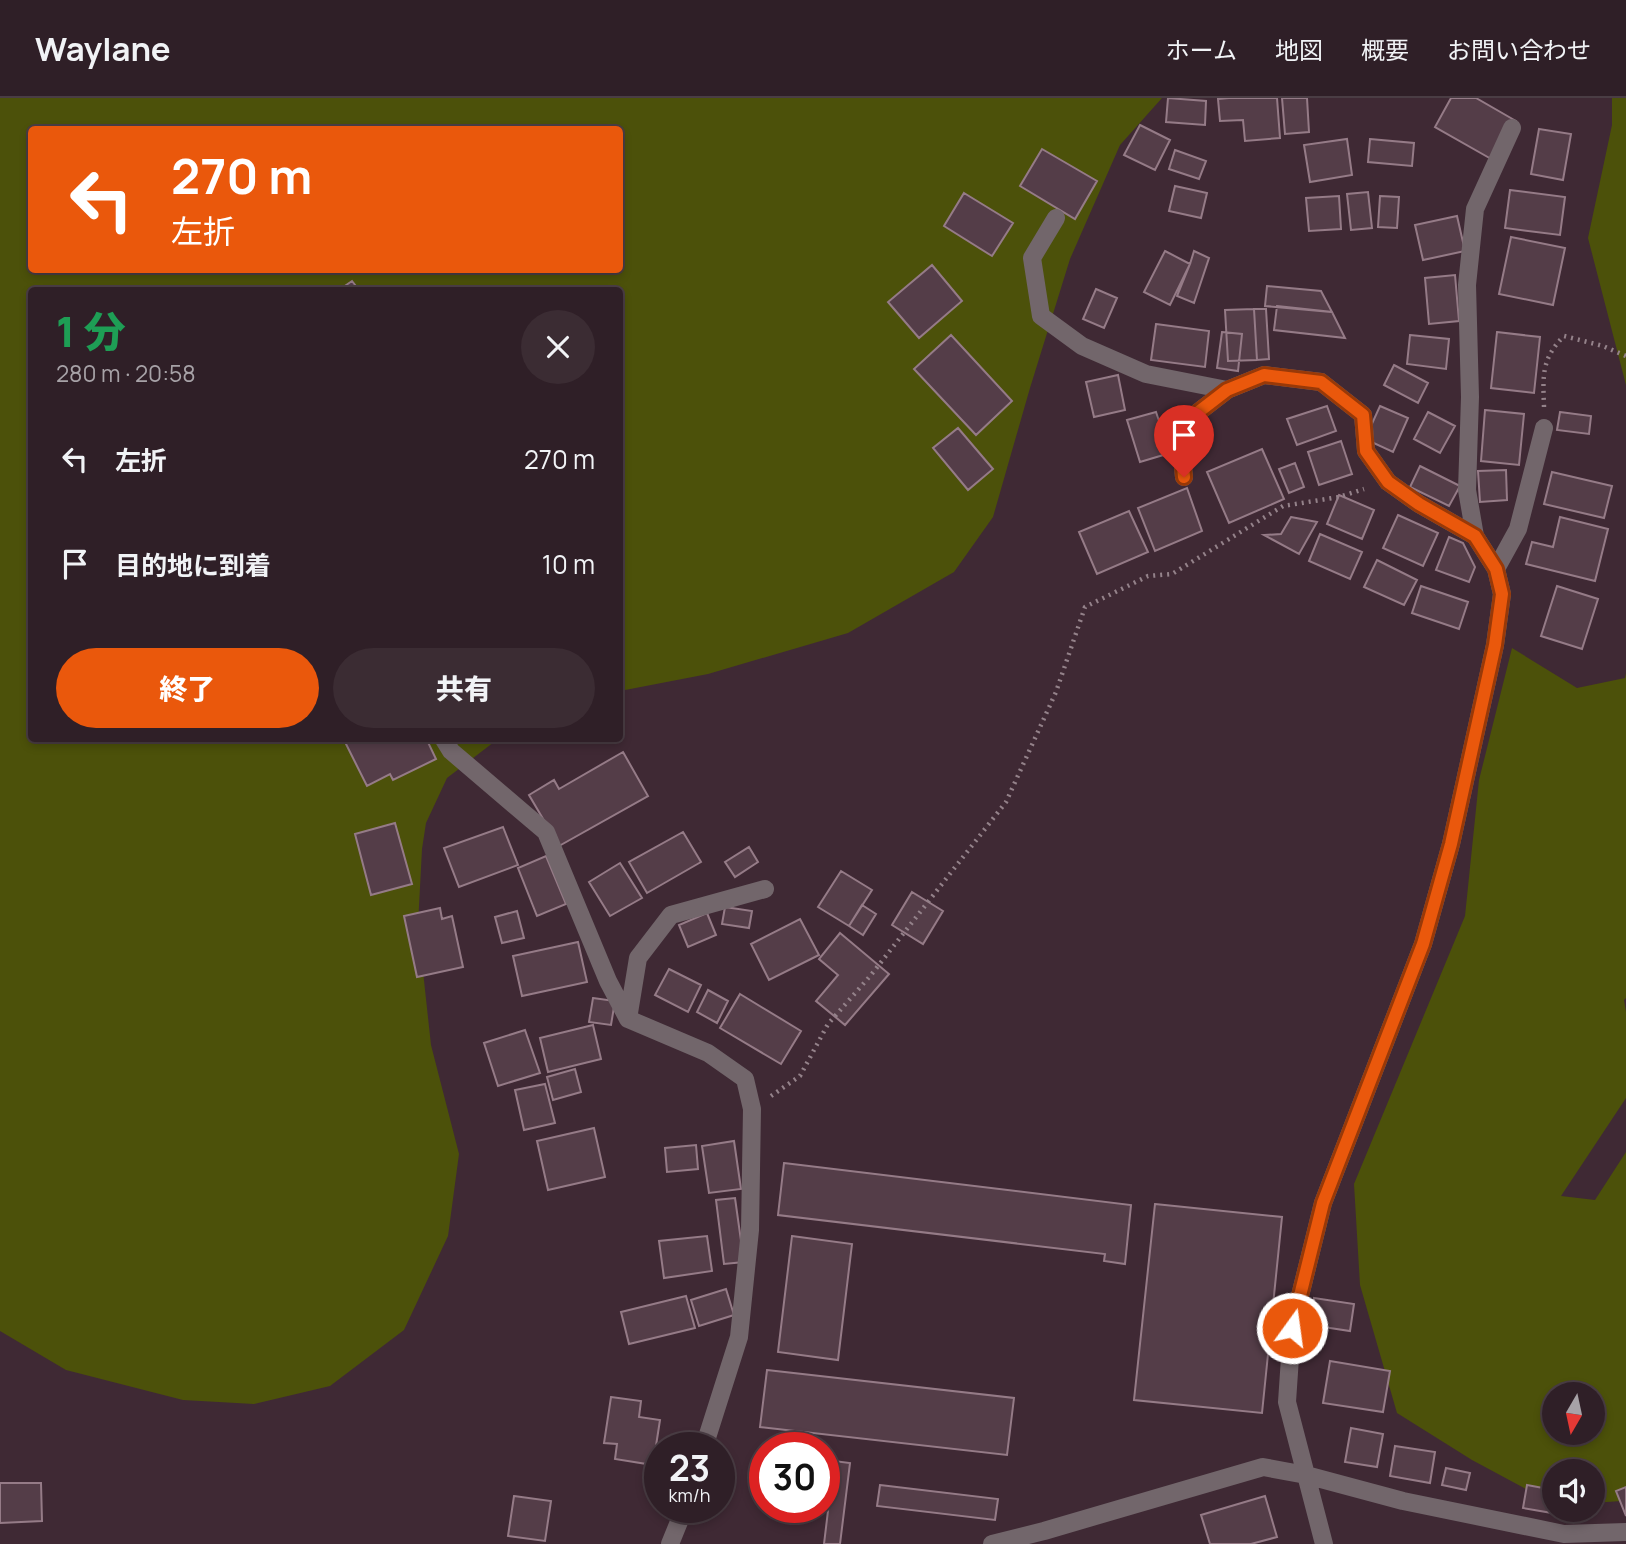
<!DOCTYPE html>
<html lang="ja">
<head>
<meta charset="utf-8">
<style>
  body { margin:0; font-family:Manrope,"Noto Sans JP",sans-serif; background:#3b2c33; color:#f1f3f6; height:100vh; display:flex; flex-direction:column; font-size:26px; white-space:nowrap }
  * { box-sizing:border-box; margin:0 }
  p { font-size:23px; color:#a7a2a7 }
  .icon { flex:none; width:38px; height:38px; fill:none; stroke:currentColor; stroke-width:2; stroke-linecap:round; stroke-linejoin:round }
  .map { position:relative; flex:1; overflow:hidden }
  .panel { position:absolute; left:28px; top:189px; width:595px; height:455px; display:flex; flex-direction:column; background:#2f1f27; border-radius:7px; box-shadow:0 4px 10px #0003,0 0 0 2px #4a3d44 }
  .panel>* { flex:none }
  .banner { position:absolute; left:28px; top:28px; width:595px; height:147px; border-radius:7px; box-shadow:0 4px 10px #0003,0 0 0 2px #4a3d44; background:#ea580c; color:#fff; overflow:hidden }
  .needle { width:46px; rotate:189deg }
  .fabs { position:absolute; left:1542px; top:1284px; display:grid; gap:14px }
  .fabs a { display:grid; place-items:center; width:63px; height:63px; border-radius:50%; background:#2f1f27; box-shadow:0 4px 10px #0003,0 0 0 2px #4a3d44; font-size:35px }
  .speed { position:absolute; left:644px; top:1334px; display:flex; gap:14px; font-size:35px; font-weight:700; text-align:center }
  .speed>* { display:grid; place-content:center; width:91px; height:91px; border-radius:50%; background:#2f1f27; box-shadow:0 4px 10px #0003,0 0 0 2px #4a3d44; line-height:1 }
  .speed small { font-size:18px; font-weight:400 }
  .speed .limit { border:10px solid #d22; background:#fff; color:#111 }
  .pin { position:absolute; display:grid; place-items:center; width:60px; height:60px; color:#fff; margin:-72px -30px; border-radius:50% 50% 50% 0; rotate:-45deg; box-shadow:0 0 7px #0007 }
  .pin .icon { rotate:45deg }
  .me { position:absolute; width:77px; margin:-38px; rotate:14deg; stroke-linejoin:round; filter:drop-shadow(0 0 5px #0008) }
  .turn { display:flex; align-items:center; gap:24px; height:147px; padding:0 28px; font-size:32px }
  .turn .icon { width:91px; height:91px; stroke-width:2.5 }
  .turn b { display:block; font-size:49px; line-height:60px }
  .round { display:grid; place-items:center; flex:none; width:74px; height:74px; border-radius:37px; background:#3b2c33 }
  .overview { display:flex; align-items:center; justify-content:space-between; height:119px; padding:0 28px }
  h1 { font-size:42px; font-weight:800; line-height:52px; color:#1e9e55 }
  .primary-button { display:flex; gap:14px; margin-top:auto; padding:14px 28px }
  .primary-button a { flex:1; height:80px; border-radius:42px; background:#ea580c; color:#fff; font-size:28px; font-weight:800; line-height:80px; text-align:center }
  .primary-button a+a { background:#3b2c33; color:#f1f3f6 }
  ul { padding:0; list-style:none }
  li { display:flex; align-items:center; gap:21px; height:105px; padding:0 28px }
  li div { flex:1 }
  li b { display:block; font-size:26px }
  li em { font-style:normal }
  header { display:flex; align-items:center; gap:42px; box-sizing:border-box; height:98px; padding:0 35px; background:#2f1f27; border-bottom:2px solid #4a3d44 }
  header strong { font-size:33px }
  nav { display:flex; gap:38px; margin-inline-start:auto; font-size:24px }
  .map>svg:first-child { display:block }
  .green { fill:#4c510a; fill-rule:evenodd }
  .building { fill:#543d48; stroke:#957b87; stroke-width:2 }
  .lines { fill:none; stroke-linecap:round; stroke-linejoin:round }
  .path { stroke:#94828a; stroke-width:4.5; stroke-dasharray:2 5; stroke-linecap:butt }
  .street { stroke:#72666b; stroke-width:18 }
  .route-casing { stroke:#983908; stroke-width:18 }
  .route { stroke:#ea580c; stroke-width:12 }
</style>
</head>
<body>
<header>
<strong>Waylane</strong>
<nav><a>ホーム</a><a>地図</a><a>概要</a><a>お問い合わせ</a></nav>
</header>
<div class="map">
<svg width="1626" height="1446" viewBox="0 0 1626 1446">
  <rect width="100%" height="100%" fill="#3f2934"/>
  <path class="green" d="M0 0H1162L1120 47 1070 161 1030 290 993 419 954 474 848 535 708 576 620 593V192H32V640L498 641 447 680 426 725 422 751 418 827 431 947 459 1056 448 1138 404 1232 330 1288 254 1306 183 1302 66 1272 0 1233ZM32 32H620V172H32Z
    M1612 0H1626V287L1588 140 1612 27Z
    M1512 550 1577 590 1625 580 1626 575V900L1624 902 1626 914V1000L1561 1098 1595 1102 1626 1054V1400L1621 1403 1593 1405 1592 1374H1554V1406L1472 1362 1397 1315 1360 1187 1354 1086 1465 818 1479 682ZM1554 1297H1592V1335H1554Z"/>
  <path class="building" d="M1168 0 1206 3 1205 27 1166 24Z
    M1229 0H1277L1280 40 1245 43 1243 22 1220 23 1218 1Z
    M1282 0H1307L1309 34 1285 36Z
    M1451 0H1476L1516 23 1493 62 1435 29Z
    M1140 27 1170 42 1155 72 1124 57Z
    M1539 31 1571 36 1563 82 1531 76Z
    M1347 41 1352 77 1310 84 1304 47Z
    M1370 41 1414 45 1412 68 1368 64Z
    M1042 51 1097 83 1075 121 1020 88Z
    M1175 52 1206 63 1199 81 1169 71Z
    M1175 88 1207 95 1201 120 1169 113Z
    M1510 92 1565 99 1560 137 1505 130Z
    M1368 94 1372 130 1351 132 1347 96Z
    M964 95 1013 125 992 158 944 128Z
    M1339 98 1341 131 1309 133 1306 100Z
    M1380 98 1399 99 1397 130 1378 129Z
    M1457 118 1465 153 1423 162 1415 127Z
    M1511 139 1565 150 1553 207 1499 196Z
    M1165 153 1190 166 1170 207 1144 194Z
    M1194 153 1209 160 1194 205 1177 198 1190 166Z
    M932 167 962 203 919 240 888 204Z
    M1455 177 1459 223 1429 226 1425 180Z
    M352 183 359 192H339Z
    M1267 188 1321 193 1332 214 1265 208Z
    M1096 191 1117 200 1104 230 1083 221Z
    M1277 208 1332 214 1345 240 1274 232Z
    M1254 211H1266L1269 261 1257 262Z
    M1254 211 1257 262 1228 263 1225 212Z
    M1156 226 1209 233 1205 269 1151 262Z
    M1222 234 1242 236 1238 273 1217 270Z
    M1497 234 1540 239 1534 295 1491 290Z
    M951 237 1012 303 976 337 914 271Z
    M1410 237 1449 241 1446 271 1407 266Z
    M1394 267 1428 285 1418 305 1384 287Z
    M1118 277 1125 312 1094 319 1086 284Z
    M1327 308 1336 333 1297 347 1287 321Z
    M1380 308 1408 320 1393 354 1365 341Z
    M1485 312 1524 316 1519 367 1481 363Z
    M1156 314 1170 355 1140 364 1127 322Z
    M1428 314 1455 328 1440 355 1414 341Z
    M1560 314 1591 318 1589 336 1557 332Z
    M958 330 993 371 968 392 933 350Z
    M1341 343 1352 376 1319 387 1308 354Z
    M1262 351 1284 401 1229 425 1207 374Z
    M1295 365 1304 389 1289 395 1279 371Z
    M1420 368 1460 388 1449 408 1410 389Z
    M1506 372 1507 402 1480 404 1478 373Z
    M1552 374 1612 388 1604 420 1544 406Z
    M1187 390 1202 433 1155 453 1138 410Z
    M1339 397 1374 412 1362 441 1327 426Z
    M1129 413 1148 454 1097 476 1079 434Z
    M1398 417 1438 435 1423 468 1383 450Z
    M1291 419 1317 424 1299 456 1264 437 1281 436Z
    M1560 419 1608 431 1595 483 1526 466 1532 444 1553 449Z
    M1320 436 1362 454 1350 481 1309 463Z
    M1449 439 1463 445 1475 469 1469 484 1436 472Z
    M1377 462 1417 482 1404 507 1364 489Z
    M1421 488 1468 504 1459 531 1412 515Z
    M1557 488 1598 501 1582 551 1541 538Z
    M343 640H426L436 661 393 682 390 676 367 688Z
    M623 654 648 698 559 748 529 697 554 682 559 691Z
    M395 725 412 786 371 797 355 736Z
    M503 729 518 767 459 789 444 750Z
    M683 734 701 764 647 795 629 764Z
    M749 749 758 764 735 779 725 764Z
    M546 758 566 806 537 818 518 770Z
    M620 765 642 800 610 818 589 784Z
    M841 773 872 792 849 828 818 809Z
    M912 794 943 813 923 846 892 827Z
    M862 807 876 816 863 837 849 828Z
    M725 809 752 813 749 830 722 826Z
    M440 810 442 821 452 818 463 869 417 879 404 818Z
    M517 813 524 840 502 845 495 819Z
    M707 815 716 837 688 849 679 827Z
    M800 821 819 857 769 882 751 846Z
    M840 835 889 876 845 927 816 903 838 877 819 861Z
    M578 844 587 884 522 898 513 858Z
    M669 871 701 887 688 914 655 897Z
    M708 892 728 903 717 925 697 914Z
    M740 896 801 933 781 966 720 930Z
    M593 900 615 903 611 927 589 924Z
    M593 927 601 961 548 974 540 940Z
    M525 932 540 975 498 988 484 945Z
    M575 971 581 994 553 1002 547 979Z
    M545 986 555 1025 524 1032 515 992Z
    M594 1030 605 1079 548 1092 537 1043Z
    M734 1043 741 1091 709 1095 702 1048Z
    M696 1047 698 1071 667 1074 665 1050Z
    M784 1065 1131 1107 1125 1166 1104 1163 1105 1156 778 1117Z
    M735 1100 744 1164 724 1166 716 1102Z
    M1155 1106 1282 1119 1262 1315 1134 1302Z
    M707 1138 712 1173 664 1180 659 1143Z
    M792 1138 852 1146 838 1262 778 1254Z
    M726 1191 734 1217 699 1228 691 1202Z
    M686 1198 695 1230 629 1246 621 1214Z
    M1314 1200 1354 1206 1350 1233 1310 1227Z
    M1330 1263 1390 1273 1383 1314 1323 1305Z
    M767 1272 1014 1300 1007 1357 760 1329Z
    M611 1299 641 1303 639 1319 660 1322 653 1367 615 1361 617 1346 604 1345Z
    M1351 1330 1383 1336 1377 1369 1345 1364Z
    M1395 1348 1435 1354 1430 1385 1390 1378Z
    M834 1363 850 1365 840 1446H824Z
    M1446 1370 1470 1375 1466 1392 1442 1387Z
    M0 1385H41L42 1423 0 1425Z
    M880 1387 998 1401 995 1422 877 1408Z
    M1527 1387 1554 1392 1552 1415 1523 1410Z
    M1626 1389V1418L1616 1393Z
    M514 1398 551 1403 545 1443 508 1438Z
    M1265 1398 1277 1439 1251 1446H1210L1201 1417Z"/>
  <g class="lines">
    <path class="path" d="M1544 309C1543 278 1541 261 1564 238L1603 248 1626 258
      M771 998 800 978 828 926 871 877 1006 704 1056 594 1085 509 1148 478 1172 476 1283 408 1339 399 1364 391"/>
    <path class="street" d="M1056 120 1032 160 1041 218 1082 248 1146 276 1227 292 1264 277 1321 284 1363 317 1366 353 1388 384 1419 406 1475 438 1496 471 1502 496 1495 547 1451 746 1423 846 1323 1105 1292 1230 1287 1304 1324 1446
      M1184 379 1179 329 1227 292
      M1475 438 1467 392 1470 299 1467 187 1475 111 1512 30
      M1496 471 1518 431 1544 330
      M443 640 451 653 546 734 608 883 628 921 708 955 745 981 752 1011 750 1132 739 1239 704 1349
      M628 921 638 860 671 817 765 791
      M670 1446 685 1409
      M992 1446 1044 1433 1263 1369 1306 1377 1403 1403 1564 1436 1626 1434"/>
  </g>
  <g class="lines">
    <g class="route-casing">
      <path id="route" d="M1184 379 1179 329 1227 292 1264 277 1321 284 1363 317 1366 353 1388 384 1419 406 1475 438 1496 471 1502 496 1495 547 1451 746 1423 846 1323 1105 1292 1230"/>
    </g>
    <use href="#route" class="route"/>
  </g>
</svg>
<div class="fabs">
<a><svg class="needle" viewBox="-14 -14 28 28"><path d="M0-13l5 13h-10z" fill="#e53935"/><path d="M0 13l5-13h-10z" fill="#a7a2a7"/></svg></a>
<a><svg class="icon" aria-label="sound" viewBox="0 0 24 24"><path d="M4 9h4l5-4v14l-5-4H4zM17 9q2 3 0 6"/></svg></a>
</div>
<div class="speed"><div>23<small>km/h</small></div><div class="limit">30</div></div>
<div class="pin" style="left:1184px;top:379px;background:#d93025"><svg class="icon" aria-label="arrive" viewBox="0 0 24 24"><path d="M6 21V4h12l-3 4 3 4H6"/></svg></div>
<svg class="me" style="left:1292px;top:1230px" viewBox="-20 -20 40 40"><circle r="17" fill="#ea580c" stroke="#fff" stroke-width="3"/><path d="M0-11L8 9 0 5-8 9z" fill="#fff"/></svg>
<div class="banner">
<div class="turn"><svg class="icon" aria-label="left" viewBox="0 0 24 24"><path d="M17 20v-9H6M10 6l-5 5 5 5"/></svg><div><b>270 m</b>左折</div></div>
</div>
<section class="panel">
<div class="overview"><div><h1>1 分</h1><p>280 m · 20:58</p></div><a class="round"><svg class="icon" aria-label="close" viewBox="0 0 24 24"><path d="M6 6l12 12M18 6L6 18"/></svg></a></div>
<ul>
<li><svg class="icon" aria-label="left" viewBox="0 0 24 24"><path d="M17 20v-9H6M10 6l-5 5 5 5"/></svg><div><b>左折</b></div><em>270 m</em></li>
<li><svg class="icon" aria-label="arrive" viewBox="0 0 24 24"><path d="M6 21V4h12l-3 4 3 4H6"/></svg><div><b>目的地に到着</b></div><em>10 m</em></li>
</ul>
<div class="primary-button"><a>終了</a><a>共有</a></div>
</section>
</div>
</body>
</html>
